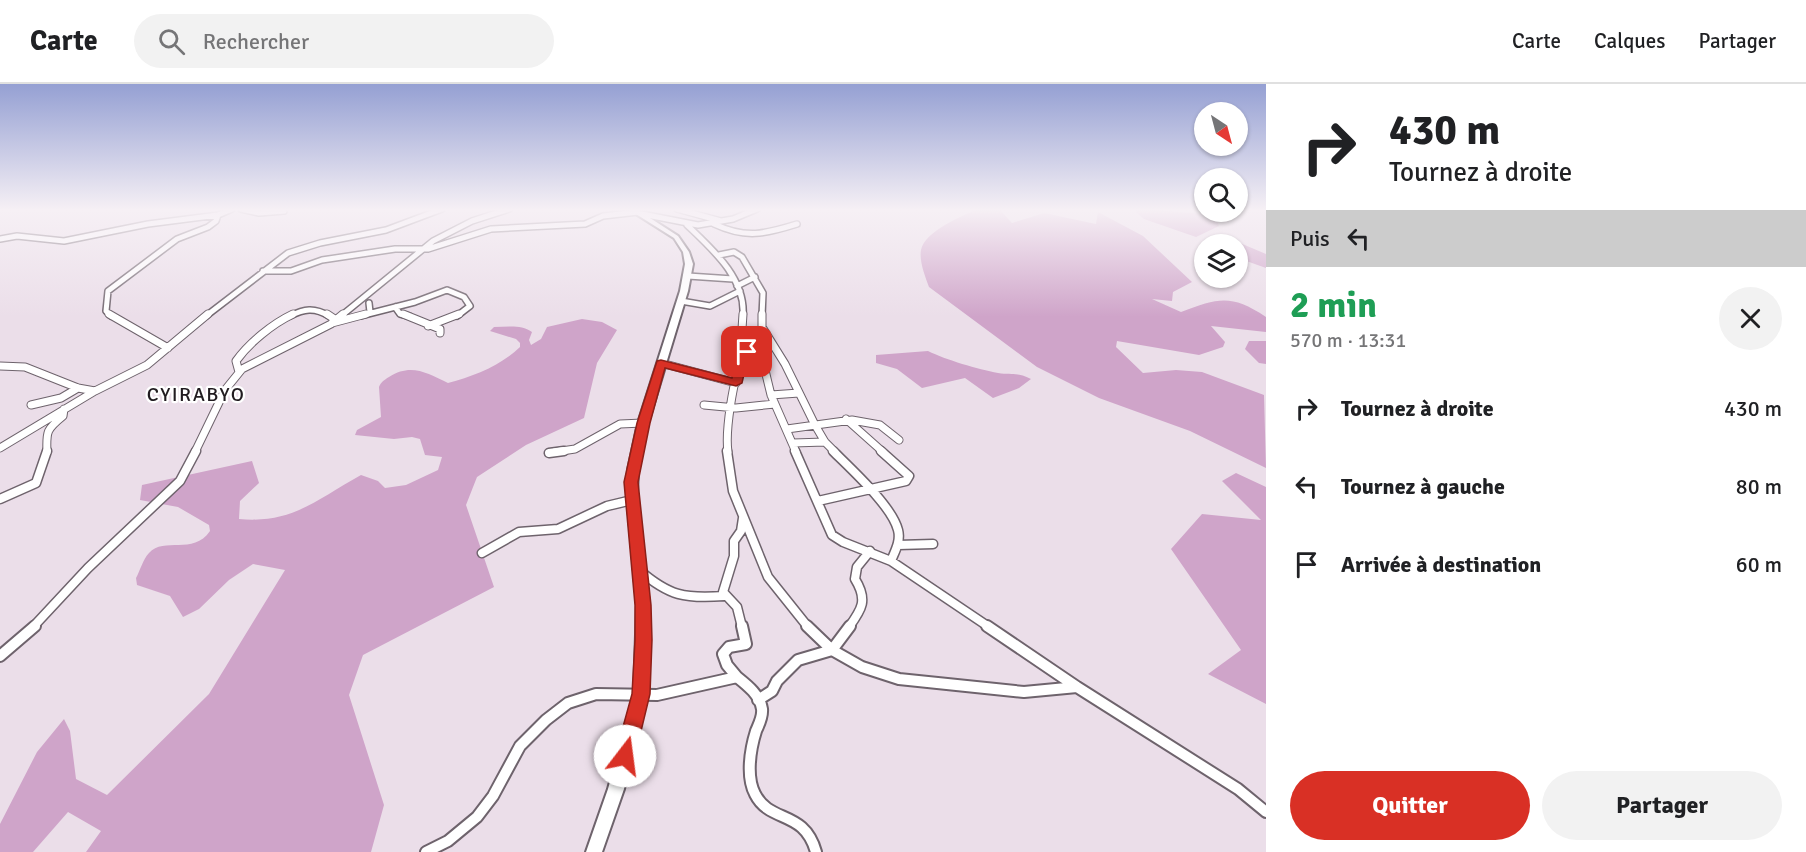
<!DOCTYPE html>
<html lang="fr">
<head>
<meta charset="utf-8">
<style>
  body { margin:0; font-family:Signika,sans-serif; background:#f2f2f2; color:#202124; height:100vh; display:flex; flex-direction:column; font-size:22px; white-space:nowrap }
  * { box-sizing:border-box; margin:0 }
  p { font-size:20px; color:#757577 }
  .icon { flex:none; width:33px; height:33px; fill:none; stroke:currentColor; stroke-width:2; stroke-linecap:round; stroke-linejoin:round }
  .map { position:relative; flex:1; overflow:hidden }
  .side { display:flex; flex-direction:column; background:#fff; width:540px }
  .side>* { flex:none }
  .guide { background:#fff; color:#202124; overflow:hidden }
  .needle { width:39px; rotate:144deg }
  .buttons { position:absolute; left:1194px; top:18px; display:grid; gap:12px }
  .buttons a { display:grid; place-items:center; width:54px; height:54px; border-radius:50%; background:#fff; box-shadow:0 2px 4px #0004; font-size:30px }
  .pin { position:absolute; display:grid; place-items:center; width:51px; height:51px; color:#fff; margin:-26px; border-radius:12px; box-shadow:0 3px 9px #0006 }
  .me { position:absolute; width:66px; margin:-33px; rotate:15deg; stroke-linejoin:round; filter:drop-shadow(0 0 4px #0008) }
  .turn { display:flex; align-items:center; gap:21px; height:126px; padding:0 24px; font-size:27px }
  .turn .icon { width:78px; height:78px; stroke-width:2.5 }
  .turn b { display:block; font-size:42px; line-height:51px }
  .then { display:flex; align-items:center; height:57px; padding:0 24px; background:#0003; gap:12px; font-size:22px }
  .round { display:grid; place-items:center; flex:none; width:63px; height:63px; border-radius:32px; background:#f2f2f2 }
  .head { display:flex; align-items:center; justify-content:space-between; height:102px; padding:0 24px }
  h1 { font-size:36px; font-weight:700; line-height:45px; color:#1e9e55 }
  .action { display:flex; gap:12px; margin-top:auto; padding:12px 24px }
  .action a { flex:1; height:69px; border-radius:36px; background:#d93025; color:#fff; font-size:24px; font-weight:700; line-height:69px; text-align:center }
  .action a+a { background:#f2f2f2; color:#202124 }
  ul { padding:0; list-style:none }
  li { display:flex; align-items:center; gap:18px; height:78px; padding:0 24px }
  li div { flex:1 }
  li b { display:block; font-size:22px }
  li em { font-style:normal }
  header { display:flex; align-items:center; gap:36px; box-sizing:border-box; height:84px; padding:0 30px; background:#fff; border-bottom:2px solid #e0e0e0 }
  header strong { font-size:28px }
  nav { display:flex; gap:33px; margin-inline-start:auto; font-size:21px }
  .search { width:420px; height:54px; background:#f2f2f2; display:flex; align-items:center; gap:15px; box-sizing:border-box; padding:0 21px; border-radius:33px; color:#757577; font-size:22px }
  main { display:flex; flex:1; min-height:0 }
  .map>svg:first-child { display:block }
  .green { fill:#cfa4c9 }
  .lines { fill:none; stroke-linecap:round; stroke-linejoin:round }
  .minor-far3-casing { stroke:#6e636c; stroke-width:8 }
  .minor-far2-casing { stroke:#6e636c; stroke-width:9 }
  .minor-far1-casing { stroke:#6e636c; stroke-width:11 }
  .minor-casing { stroke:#6e636c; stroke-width:14 }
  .highway-casing { stroke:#6e636c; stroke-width:4 }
  .minor-far3 { stroke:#fff; stroke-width:5 }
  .minor-far2 { stroke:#fff; stroke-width:7 }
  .minor-far1 { stroke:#fff; stroke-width:8 }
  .minor { stroke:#fff; stroke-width:10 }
  .highway { fill:#fff; fill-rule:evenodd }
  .route { fill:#d93025; stroke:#8d1f18; stroke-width:1.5 }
  .labels { text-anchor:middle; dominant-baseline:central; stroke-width:4.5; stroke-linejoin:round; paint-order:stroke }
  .quarter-label { font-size:20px; letter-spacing:1.5px; fill:#211c20; stroke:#fff }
</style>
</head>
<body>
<header>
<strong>Carte</strong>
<div class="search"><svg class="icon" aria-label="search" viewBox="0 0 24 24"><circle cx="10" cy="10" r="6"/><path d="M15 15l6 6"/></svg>Rechercher</div>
<nav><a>Carte</a><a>Calques</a><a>Partager</a></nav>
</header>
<main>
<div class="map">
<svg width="1266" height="768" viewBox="0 0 1266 768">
  <rect width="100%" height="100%" fill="#ebdee9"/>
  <path class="green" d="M978 125H999L1012 139 1044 129 1096 140 1098 128 1143 152 1192 198 1173 208 1172 217 1152 215 1181 228C1219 214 1231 210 1266 233V248L1211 242 1225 258 1223 263 1199 271 1117 257 1116 263 1143 289 1176 286 1202 288 1264 311 1266 384 1190 347 1099 314 1037 283 929 203C925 192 919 177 921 166 925 147 962 132 978 125Z
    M1137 125 1207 130 1216 134 1219 142 1196 153 1144 135 1136 128Z
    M1220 159H1240L1266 170V184L1238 174V160Z
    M582 235 602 238 617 246 597 279 584 334 526 361 477 393 466 421 494 503 363 571 349 611 384 721 371 768H86L101 747 68 728 33 768H0V740L37 668 64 635 70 647 76 695 107 711 209 610 285 486 253 480 229 496 199 525 183 533 170 512 137 501 136 494C140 487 143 475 149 469 164 452 193 472 210 447L209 441 178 423 140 416 142 401 252 377 259 399 240 417 239 435C293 440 317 415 361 391L378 397 385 404 406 401 438 386 442 373 425 371 420 355 412 353 394 355 355 351 357 346 381 333 379 303C381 298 384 296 389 293 411 279 427 289 448 299 474 292 500 282 520 263V259L516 255 490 247 494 243C507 243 521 240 532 248L529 256 531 261 541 255 547 243Z
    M1249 257H1266V280L1259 279 1245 265Z
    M928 267C946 276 978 285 998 289 1012 291 1017 288 1031 295L1019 304 993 314 965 294 922 304 897 285 876 279V271Z
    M1236 389 1266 403V620L1208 590 1241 566 1171 465 1202 430 1261 436 1222 397Z"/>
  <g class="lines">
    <g class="minor-far3-casing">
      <path id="minor-far3" d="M241 125 259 129 284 127
        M677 125 721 137
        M642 130 698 141 733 135 757 125
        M714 140C746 155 765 150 797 140
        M687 141C712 165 746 194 743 232
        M0 155 17 152 64 157 148 140 218 131
        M719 171 734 168 742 173 763 209 762 232
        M263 187H291L322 176 395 165H428L491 145 585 140 603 132 638 128
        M688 192 733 195
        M737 202 755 193
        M681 217 710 222 740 207
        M369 219 370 228
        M395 223 400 230 409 232
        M111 232 106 227 108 207 177 155 208 143 216 137 218 131 232 125
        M206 232 288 169 320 159 386 146 442 125
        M290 232C304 225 314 223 329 232
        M341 232 433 157 472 137 509 125
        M360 232 415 218 447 206 464 213 470 222 457 232"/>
    </g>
    <g class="minor-far2-casing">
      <path id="minor-far2" d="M109 230 168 264
        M327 230 336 236
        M403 230 440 245V249
        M743 230 742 245 764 282 771 311 796 368
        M762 230V243L785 280 815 341 825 358 835 368
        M332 239 366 230
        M428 242 459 230
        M661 279 736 299
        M0 282 25 283 78 304 95 307
        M239 288 236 277C249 259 272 240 293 230
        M771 311 799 309
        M31 321 61 314 78 304
        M704 321 736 324 775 320
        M846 335 883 368
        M787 345 852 336 880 341 899 356
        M793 359 825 358
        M0 364 95 307 147 281 208 230
        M47 368C46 347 47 345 63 332L64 325
        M195 368 225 306 242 285 331 240 343 230
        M555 368 575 365 620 340 643 339
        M728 368C725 348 733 293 743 274 745 271 750 268 753 265"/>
    </g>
    <g class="minor-far1-casing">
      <path id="minor-far1" d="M727 367 733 407 768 493 808 543
        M795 367 832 451 843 458 891 477 989 543
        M833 367C851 385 892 422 898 446 901 457 895 467 891 477
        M549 369 564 367
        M0 415 36 399 47 367
        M818 417 906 397 909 392 881 367
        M898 461 933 460
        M482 469 519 448 558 445 607 422 632 416
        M639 486C669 512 685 515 724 512
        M33 543 88 484 180 397 196 367
        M742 543 737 523 723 508 734 472V457L741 447 743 434
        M849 543C862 525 868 516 855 495L857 483 870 467"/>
    </g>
    <g class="minor-casing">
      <path id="minor" d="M807 542 832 566 862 583 899 595 1024 608 1077 603
        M987 542 1077 603 1238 705 1266 728
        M0 572 35 542
        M737 593 727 581 723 570 729 563 746 560 742 542
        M758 616 772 607 777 597 798 576 832 566 850 542
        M426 768 448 757 477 733 493 712 520 662 546 636 568 619 596 610 657 611 737 593C747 601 760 611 762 625 763 633 759 640 756 647 750 666 746 693 755 710 770 740 804 725 816 768"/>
    </g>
    <g class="highway-casing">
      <path id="highway" d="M628 125H636L678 152 689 168 693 180 688 207 648 339 638 386 637 410 649 521 648 610 624 705 602 768H586L608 705 634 610 637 521 627 410 628 386 638 339 680 207 685 180 683 168 674 154Z"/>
    </g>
    <use href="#minor-far3" class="minor-far3"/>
    <use href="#minor-far2" class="minor-far2"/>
    <use href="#minor-far1" class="minor-far1"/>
    <use href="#minor" class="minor"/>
    <use href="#highway" class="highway"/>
  </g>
  <linearGradient id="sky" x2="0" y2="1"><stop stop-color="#95a0d3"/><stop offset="0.54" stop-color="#f6f0f5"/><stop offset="1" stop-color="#f6f0f5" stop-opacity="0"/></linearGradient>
  <rect width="1266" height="233" fill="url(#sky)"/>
  <path class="route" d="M747 265 752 268 748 273 742 299 736 302 665 284 650 339 638 398 651 521 652 556 650 610 635 672 632 679 625 681 618 679 615 672 632 610 635 556V521L624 398 637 339 657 277 661 276 732 294 737 273Z"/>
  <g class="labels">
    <g class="quarter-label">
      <text x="196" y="310">CYIRABYO</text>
    </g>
  </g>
</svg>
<div class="buttons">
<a><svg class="needle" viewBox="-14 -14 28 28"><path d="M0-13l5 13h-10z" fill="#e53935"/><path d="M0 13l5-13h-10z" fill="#757577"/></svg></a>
<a><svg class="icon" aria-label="search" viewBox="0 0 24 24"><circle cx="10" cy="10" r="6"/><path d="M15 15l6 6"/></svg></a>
<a><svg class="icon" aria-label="layers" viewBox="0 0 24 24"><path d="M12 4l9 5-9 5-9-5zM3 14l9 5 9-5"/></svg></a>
</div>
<div class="pin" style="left:747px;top:268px;background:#d93025"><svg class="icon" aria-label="arrive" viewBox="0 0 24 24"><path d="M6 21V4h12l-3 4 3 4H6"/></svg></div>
<svg class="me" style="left:625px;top:672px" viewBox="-20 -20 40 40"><circle r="19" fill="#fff"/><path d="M0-13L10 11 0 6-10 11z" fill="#d93025"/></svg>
</div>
<section class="side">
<div class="guide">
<div class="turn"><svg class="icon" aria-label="right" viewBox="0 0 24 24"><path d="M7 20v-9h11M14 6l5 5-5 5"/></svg><div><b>430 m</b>Tournez à droite</div></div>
<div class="then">Puis<svg class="icon" aria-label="left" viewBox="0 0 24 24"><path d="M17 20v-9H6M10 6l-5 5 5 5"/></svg></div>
</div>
<div class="head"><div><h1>2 min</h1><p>570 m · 13:31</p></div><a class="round"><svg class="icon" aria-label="close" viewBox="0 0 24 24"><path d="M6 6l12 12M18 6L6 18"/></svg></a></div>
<ul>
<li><svg class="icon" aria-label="right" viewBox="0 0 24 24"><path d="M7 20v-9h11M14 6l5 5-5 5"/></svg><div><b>Tournez à droite</b></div><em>430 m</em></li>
<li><svg class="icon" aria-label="left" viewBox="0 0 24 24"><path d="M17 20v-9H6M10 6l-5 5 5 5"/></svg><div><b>Tournez à gauche</b></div><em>80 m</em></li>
<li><svg class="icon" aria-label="arrive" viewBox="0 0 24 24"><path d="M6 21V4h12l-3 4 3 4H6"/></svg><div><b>Arrivée à destination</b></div><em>60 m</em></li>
</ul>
<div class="action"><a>Quitter</a><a>Partager</a></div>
</section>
</main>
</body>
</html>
